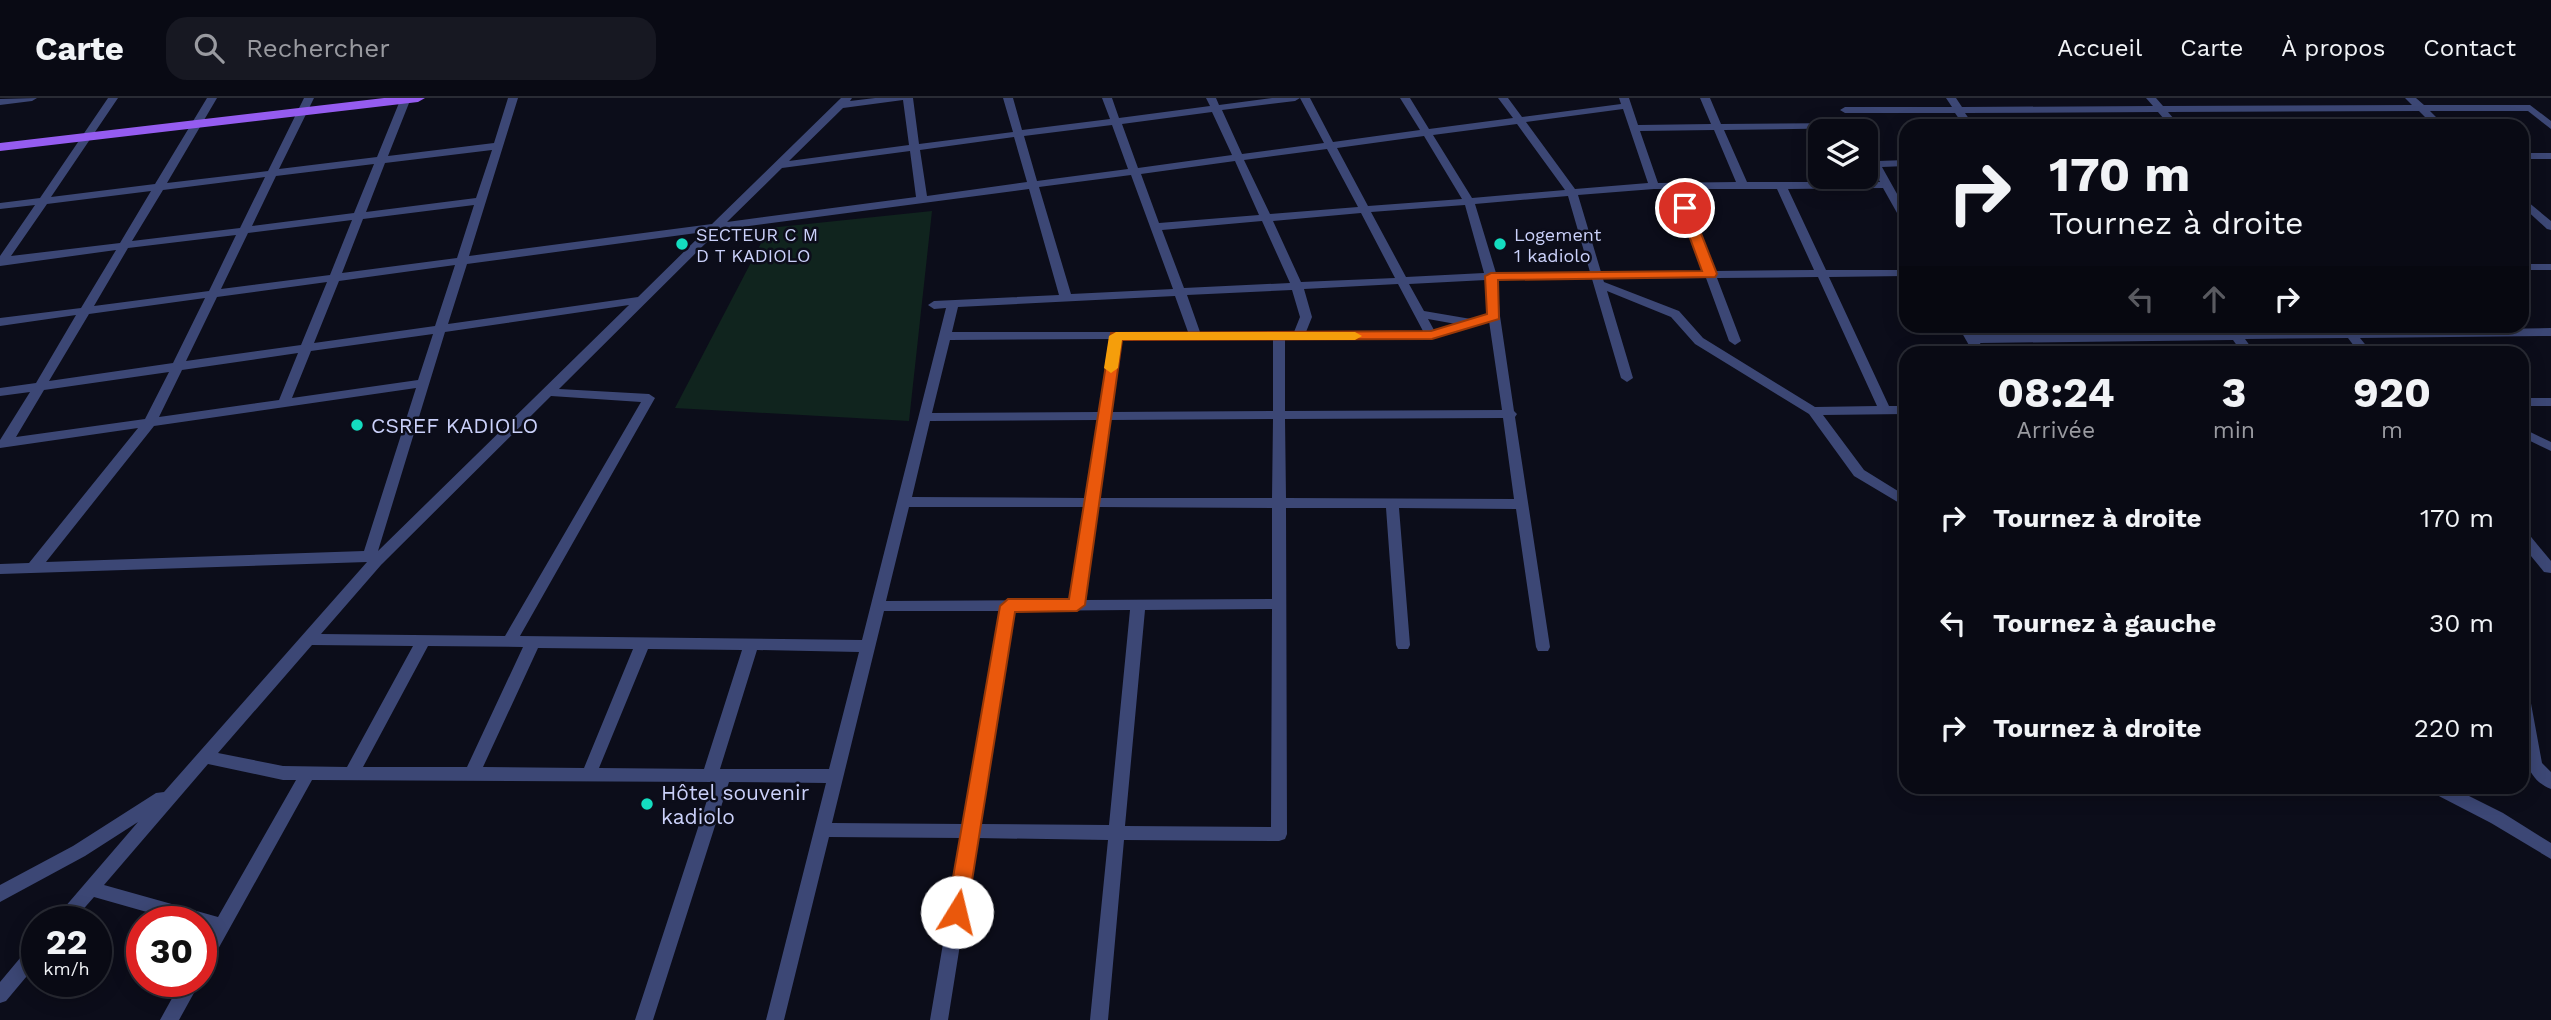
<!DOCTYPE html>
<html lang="fr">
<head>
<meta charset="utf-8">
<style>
  body { margin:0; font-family:"Work Sans",sans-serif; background:#171822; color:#f1f3f6; height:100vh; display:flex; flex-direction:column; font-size:26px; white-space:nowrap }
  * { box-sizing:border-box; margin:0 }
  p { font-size:23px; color:#999aa0 }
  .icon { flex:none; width:38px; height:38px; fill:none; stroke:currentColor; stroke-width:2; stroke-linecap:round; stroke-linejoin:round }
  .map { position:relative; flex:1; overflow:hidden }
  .side { position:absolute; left:1899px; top:248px; width:630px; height:448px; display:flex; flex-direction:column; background:#090a14; border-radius:21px; box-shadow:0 4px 18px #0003,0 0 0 2px #292b34 }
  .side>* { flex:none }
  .banner { position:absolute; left:1899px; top:21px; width:630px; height:214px; border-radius:21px; box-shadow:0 4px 18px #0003,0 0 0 2px #292b34; background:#090a14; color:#f1f3f6; overflow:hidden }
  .controls { position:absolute; left:1808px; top:21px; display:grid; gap:14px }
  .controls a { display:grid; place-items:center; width:70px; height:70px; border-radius:14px; background:#090a14; box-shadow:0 4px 18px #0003,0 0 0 2px #292b34; font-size:35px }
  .speed { position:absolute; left:21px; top:808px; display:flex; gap:14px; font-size:35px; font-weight:700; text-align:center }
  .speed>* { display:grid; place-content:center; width:91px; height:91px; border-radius:50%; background:#090a14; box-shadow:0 4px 18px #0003,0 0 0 2px #292b34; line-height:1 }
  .speed small { font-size:18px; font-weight:400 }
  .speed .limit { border:10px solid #d22; background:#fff; color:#111 }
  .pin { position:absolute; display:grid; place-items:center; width:60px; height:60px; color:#fff; margin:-30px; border:4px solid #fff; border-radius:50%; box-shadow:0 2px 7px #0007 }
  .me { position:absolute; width:77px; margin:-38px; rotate:9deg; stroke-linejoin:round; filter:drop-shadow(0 0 5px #0008) }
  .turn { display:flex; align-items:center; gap:24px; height:147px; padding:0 35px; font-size:32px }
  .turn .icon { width:91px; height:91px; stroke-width:2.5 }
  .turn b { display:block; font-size:49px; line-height:60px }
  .lanes { display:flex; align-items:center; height:66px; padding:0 35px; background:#0003; justify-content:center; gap:35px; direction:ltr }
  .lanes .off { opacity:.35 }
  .eta { display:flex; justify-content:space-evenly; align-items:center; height:119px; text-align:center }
  .eta b { font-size:42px; font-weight:700; line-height:49px }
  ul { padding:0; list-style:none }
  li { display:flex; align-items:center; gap:21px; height:105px; padding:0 35px }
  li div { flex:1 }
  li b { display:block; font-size:26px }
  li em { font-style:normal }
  header { display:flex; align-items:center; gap:42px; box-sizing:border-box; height:98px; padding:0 35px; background:#090a14; border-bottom:2px solid #292b34 }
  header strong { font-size:33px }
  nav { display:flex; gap:38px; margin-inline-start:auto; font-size:24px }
  .search { width:490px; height:63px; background:#171822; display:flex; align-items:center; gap:18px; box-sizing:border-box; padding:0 24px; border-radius:21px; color:#999aa0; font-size:26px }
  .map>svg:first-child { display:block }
  .green { fill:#10241e }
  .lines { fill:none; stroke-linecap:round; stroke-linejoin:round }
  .minor { fill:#3c4775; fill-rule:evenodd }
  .major { fill:#955cf0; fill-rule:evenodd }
  .route { fill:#ea580c; stroke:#983908; stroke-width:2 }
  .slow { fill:#f59e0b }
  .poi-dot { fill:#14ddc0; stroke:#0c0d1a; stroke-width:2.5 }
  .labels { text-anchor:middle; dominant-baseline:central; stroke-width:5; stroke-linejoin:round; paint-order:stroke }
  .far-poi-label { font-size:18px; fill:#cbd1fa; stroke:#0c0d1a; text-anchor:start }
  .poi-label { font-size:21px; fill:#cbd1fa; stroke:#0c0d1a; text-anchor:start }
</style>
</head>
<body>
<header>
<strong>Carte</strong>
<div class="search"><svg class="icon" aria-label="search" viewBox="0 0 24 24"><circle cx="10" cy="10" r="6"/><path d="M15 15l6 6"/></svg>Rechercher</div>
<nav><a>Accueil</a><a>Carte</a><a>À propos</a><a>Contact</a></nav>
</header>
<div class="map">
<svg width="2551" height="922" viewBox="0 0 2551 922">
  <rect width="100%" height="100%" fill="#0c0d1a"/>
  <path class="green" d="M932 113 909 323 675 310 769 130Z"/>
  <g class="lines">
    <path class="minor" d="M37 0 32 3 0 7V1Z
      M108 0H118L51 99 155 86 207 0H217L167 85 268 73 304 0H314L279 71 377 59 401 0H411L388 58 494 45 508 0H518L469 158 712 126 841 0H852L850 3 875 0H913L919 46 1013 34 1003 0H1013L1022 32 1110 21 1102 0H1112L1119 20 1210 8 1206 0H1216L1219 7 1272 0H1300L1295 3 1222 12 1242 56 1324 45 1300 0H1310L1333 44 1420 32 1400 0H1410L1429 31 1513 20 1498 0H1508L1522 19 1621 6 1619 0H1629L1638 27 1711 26 1700 0H1710L1721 26 1853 25 1858 28 1857 30 1724 32 1747 84H1880L1866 58V47L1870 48 1878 63 1906 62V68L1882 69 1906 112V125L1901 122 1883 90 1788 91 1826 172H1906V178L1829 179 1889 308H1906V316L1823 317 1864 372 1906 398V409L1854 378 1809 316 1695 246 1671 219 1607 193 1633 280 1627 284 1621 280 1592 181H1497L1500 218 1514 313 1517 316 1515 319 1550 549 1548 553H1538L1536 549 1516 411 1399 410 1410 547 1408 551H1398L1396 547 1386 410H1286L1287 736 1285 741 1279 743 1124 742 1108 922H1090L1108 742 977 740 948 922H930L961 740 829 739 784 922H766L826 685 729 684 653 922H635L713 684 312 682 207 871 201 873V848L210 832 201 830V824H182L94 799 72 824H52L138 724 85 758 0 804V787L73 748 156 695 164 694 367 464 0 476V466L29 465 138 330 0 350V342L30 294 0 298V290L36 285 76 217 0 228V220L81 210 116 152 0 168V158L35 107 0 111V105L40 100ZM903 2 909 47 789 63 843 10ZM1623 11 1648 85 1575 91 1526 24ZM1212 14 1232 57 1138 70 1122 26ZM1517 26 1565 92 1472 100 1433 37ZM1112 27 1128 71 1037 83 1024 38ZM1714 32 1736 84 1658 85 1640 33ZM1424 38 1462 101 1368 108 1337 50ZM1014 39 1027 84 927 98 920 52ZM1327 51 1358 109 1270 116 1244 62ZM492 52 476 100 366 114 385 65ZM910 53 916 99 727 124 782 70ZM1235 63 1259 117 1159 125 1141 76ZM374 66 354 115 252 128 276 78ZM1131 77 1173 191 1071 196 1039 89ZM265 79 240 130 132 143 163 92ZM1029 91 1059 197 934 203 928 207 934 211 946 210 862 542 520 538 655 300 649 296 559 291 719 132ZM1654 91H1673L1703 173 1601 174 1578 97ZM1683 91H1777L1814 172 1714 173ZM151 93 120 145 11 158 47 106ZM1568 98 1590 174 1496 175 1475 106ZM474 107 457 160 342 175 363 121ZM1465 107 1484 175 1406 179 1371 114ZM1361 115 1395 180 1301 184 1273 123ZM352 122 330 177 221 191 248 135ZM1262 123 1290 185 1184 190 1162 132ZM704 134 638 199 448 226 467 166ZM236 137 209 193 94 208 128 150ZM455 167 435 228 314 245 339 183ZM1818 179 1877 308 1815 309 1703 240 1679 213 1604 184 1603 181 1706 180 1729 243 1735 247 1741 243 1717 180ZM1486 182 1488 216 1471 221 1424 213 1409 186ZM327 184 301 247 186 263 217 199ZM1398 186 1423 233 1306 234 1312 219 1304 191ZM1292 192 1300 219 1294 234H1200L1187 197ZM1175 198 1188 234H952L958 209ZM205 200 173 265 49 283 89 216ZM629 207 378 453 445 234ZM1428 221 1456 226 1434 232ZM1489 223 1502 312 1285 313V241H1431ZM433 236 418 282 292 300 311 253ZM1110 241 1099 314 932 315 950 242ZM1122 241H1273V313L1111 314ZM298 255 279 302 159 319 182 272ZM169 274 145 321 16 339 44 292ZM416 290 364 453 46 464 154 328ZM551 298 641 304 505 538 321 536 381 467ZM1503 320 1514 401 1286 400 1285 321ZM1273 321 1272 400H1099L1110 322ZM1097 322 1086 400 912 399 930 323ZM909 409H1084L1071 502 886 503ZM1098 409 1272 410V501L1085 502ZM1272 511 1271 729 1125 728 1145 512ZM1130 512 1109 727 980 726 1014 513ZM884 513H1000L963 726 832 725ZM312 547 413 548 347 669 283 668 218 655ZM428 548 523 549 467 669H363ZM538 550 633 551 584 670 483 669ZM648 551 742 552 704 671 599 670ZM757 552 859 554 829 671H720ZM208 666 283 682H296L218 819 104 787Z
      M1946 0H1956L1962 9 2153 8 2146 0H2156L2163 8 2412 7 2405 0H2416L2424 7H2530L2551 23V31L2528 13H2430L2445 28H2434L2419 13 2168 14 2180 28H2170L2158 14 1965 15 1974 28H1964L1955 15H1845L1840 12 1845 9H1952Z
      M2522 55H2551V61H2522Z
      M2522 99 2551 123V132L2547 131 2522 108Z
      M2522 166H2551V172H2522Z
      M1958 228H1970L1975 237 2227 234 2223 228H2235L2240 234 2342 233 2348 229 2354 233 2551 230V238L2360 240 2373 256H2360L2348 240 2245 241 2256 256H2243L2233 242 1980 245 1986 256H1974Z
      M2522 300H2551V308H2522Z
      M2522 330 2551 344V353L2522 339Z
      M2522 433 2527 434 2551 463V475L2544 474 2522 447Z
      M2522 594 2527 596 2530 600 2542 665 2551 674V691C2515 678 2521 624 2522 594Z
      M2431 690H2453L2503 715 2551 745V761L2491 725 2433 695Z
      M37 845V866L6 903 0 905V884L31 847Z
      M181 884H200L179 922H160Z"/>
    <path class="major" d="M384 0H425L418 4 0 53V45Z"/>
  </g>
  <path class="route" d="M1685 107 1691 110 1717 176 1715 179 1498 182 1499 221 1432 241 1122 242 1085 507 1077 513 1015 514 967 814 964 820 957 823 950 820 947 814 1000 508 1008 501H1069L1111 235 1431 233 1487 216 1485 178 1491 175 1702 173 1679 110Z"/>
  <path class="slow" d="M1116 234H1355L1362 238 1355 242H1122L1118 270 1111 275 1104 270 1109 238Z"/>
  <g class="poi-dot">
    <circle cx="682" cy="146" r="7"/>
    <circle cx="1500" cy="146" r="7"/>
    <circle cx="357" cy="327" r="7"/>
    <circle cx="647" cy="706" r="7"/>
  </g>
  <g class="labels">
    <g class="far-poi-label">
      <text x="696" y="136">SECTEUR C M<tspan x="696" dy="21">D T KADIOLO</tspan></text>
      <text x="1514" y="136">Logement<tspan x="1514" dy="21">1 kadiolo</tspan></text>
    </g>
    <g class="poi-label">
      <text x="371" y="327">CSREF KADIOLO</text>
      <text x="661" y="694">Hôtel souvenir<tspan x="661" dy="24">kadiolo</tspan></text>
    </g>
  </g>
</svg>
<div class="controls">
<a><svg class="icon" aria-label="layers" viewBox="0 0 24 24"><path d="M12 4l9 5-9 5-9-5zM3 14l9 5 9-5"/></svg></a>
</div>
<div class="speed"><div>22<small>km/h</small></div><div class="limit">30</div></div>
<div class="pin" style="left:1685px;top:110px;background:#d93025"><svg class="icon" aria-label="arrive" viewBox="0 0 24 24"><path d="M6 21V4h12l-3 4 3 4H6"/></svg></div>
<svg class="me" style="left:957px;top:814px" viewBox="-20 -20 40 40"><circle r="19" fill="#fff"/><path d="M0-13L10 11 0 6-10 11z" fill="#ea580c"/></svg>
<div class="banner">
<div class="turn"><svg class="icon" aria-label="right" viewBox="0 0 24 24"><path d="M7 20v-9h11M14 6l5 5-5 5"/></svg><div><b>170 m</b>Tournez à droite</div></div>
<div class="lanes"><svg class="icon off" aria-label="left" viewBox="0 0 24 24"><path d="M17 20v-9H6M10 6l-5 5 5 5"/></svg><svg class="icon off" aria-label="ahead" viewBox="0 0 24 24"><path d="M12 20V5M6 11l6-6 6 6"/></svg><svg class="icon" aria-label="right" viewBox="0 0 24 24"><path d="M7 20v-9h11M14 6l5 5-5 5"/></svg></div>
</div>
<section class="side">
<div class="eta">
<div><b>08:24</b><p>Arrivée</p></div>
<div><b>3</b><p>min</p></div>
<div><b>920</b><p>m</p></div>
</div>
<ul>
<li><svg class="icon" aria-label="right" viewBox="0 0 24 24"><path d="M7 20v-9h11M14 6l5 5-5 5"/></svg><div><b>Tournez à droite</b></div><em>170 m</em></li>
<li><svg class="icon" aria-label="left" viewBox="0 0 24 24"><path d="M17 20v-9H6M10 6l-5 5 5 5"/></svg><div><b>Tournez à gauche</b></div><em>30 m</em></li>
<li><svg class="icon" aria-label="right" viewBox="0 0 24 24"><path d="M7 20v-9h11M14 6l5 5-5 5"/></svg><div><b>Tournez à droite</b></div><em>220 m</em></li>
</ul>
</section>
</div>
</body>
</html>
